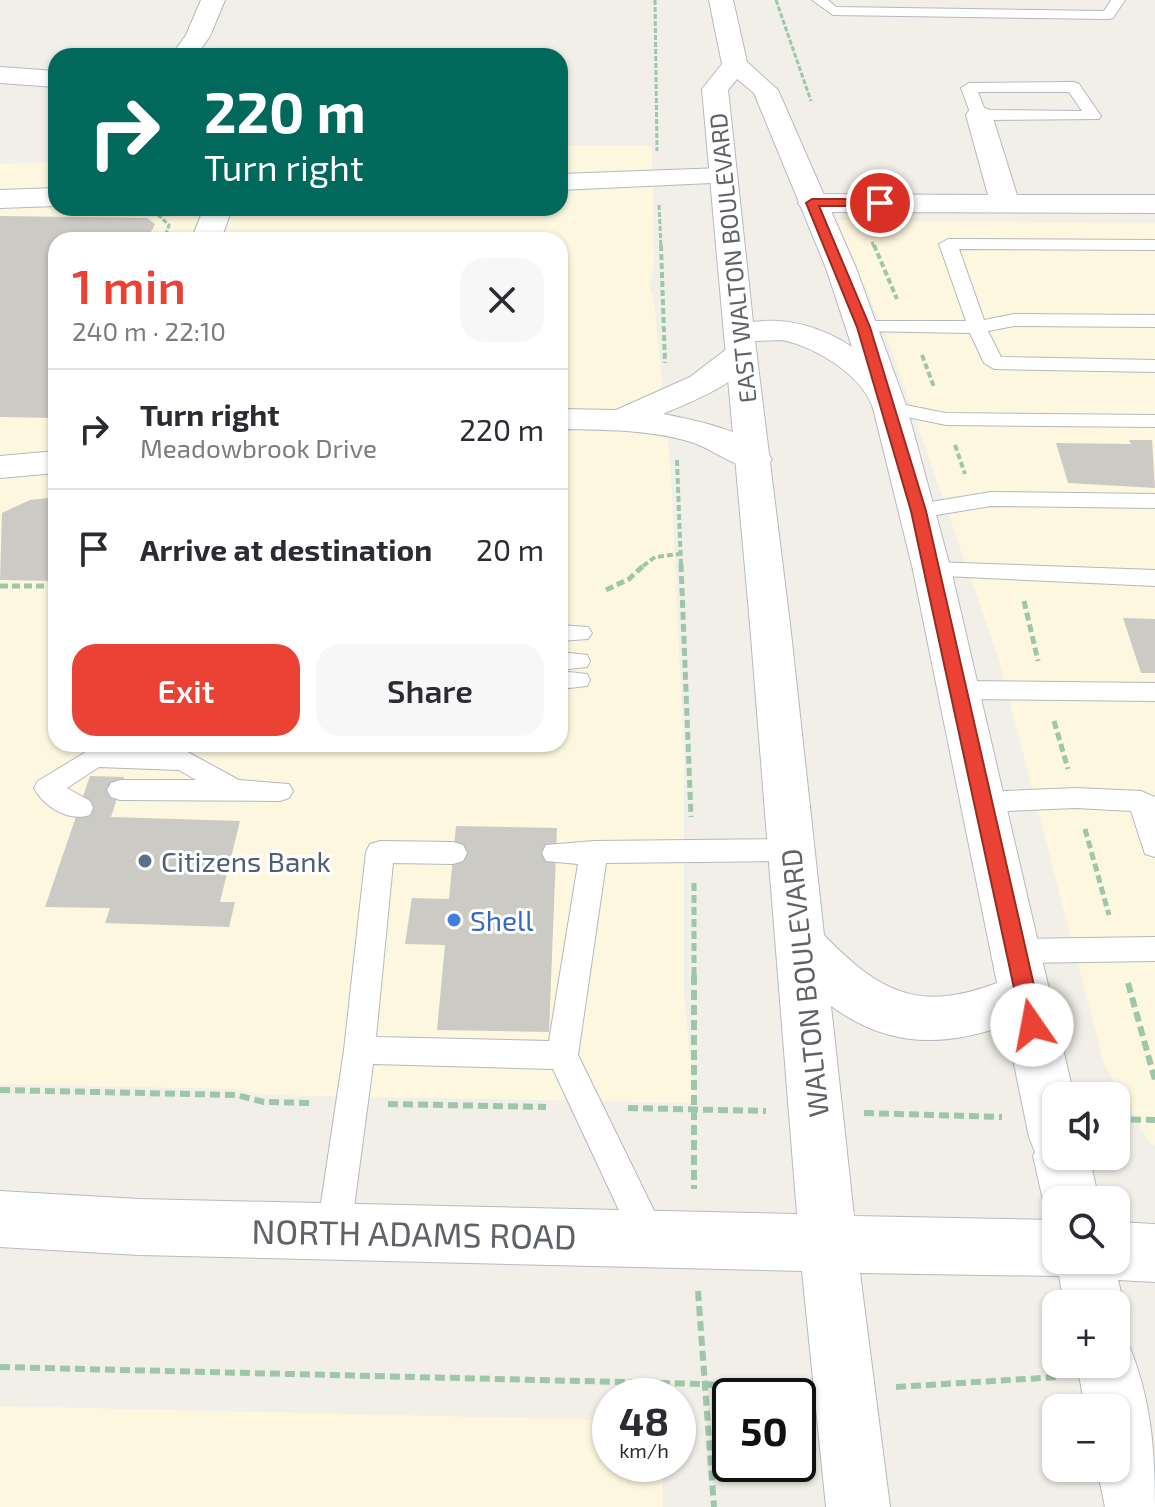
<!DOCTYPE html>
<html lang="en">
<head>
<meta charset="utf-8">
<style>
  body { margin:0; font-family:"Exo 2",sans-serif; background:#f7f7f7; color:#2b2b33; height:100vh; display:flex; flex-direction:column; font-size:30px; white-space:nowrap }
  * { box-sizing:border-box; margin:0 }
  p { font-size:26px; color:#7c7c81 }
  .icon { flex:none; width:44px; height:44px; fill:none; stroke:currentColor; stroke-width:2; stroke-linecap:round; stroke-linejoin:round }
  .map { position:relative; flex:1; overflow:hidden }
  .details { position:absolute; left:48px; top:232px; width:520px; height:520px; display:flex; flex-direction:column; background:#fff; border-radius:24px; box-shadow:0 2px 6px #0004 }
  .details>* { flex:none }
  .hud { position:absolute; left:48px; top:48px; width:520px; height:168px; border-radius:24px; box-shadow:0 2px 6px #0004; background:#00695c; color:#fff; overflow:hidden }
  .controls { position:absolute; left:1042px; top:1082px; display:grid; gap:16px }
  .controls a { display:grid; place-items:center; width:88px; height:88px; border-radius:16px; background:#fff; box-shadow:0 2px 6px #0004; font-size:40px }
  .speed { position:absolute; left:592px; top:1378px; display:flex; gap:16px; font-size:40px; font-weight:700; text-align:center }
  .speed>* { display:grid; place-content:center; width:104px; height:104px; border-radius:50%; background:#fff; box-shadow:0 2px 6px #0004; line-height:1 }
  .speed small { font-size:20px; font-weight:400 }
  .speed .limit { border:4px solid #111; border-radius:12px; background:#fff; color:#111 }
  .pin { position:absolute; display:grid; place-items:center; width:68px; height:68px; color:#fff; margin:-34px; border:4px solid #fff; border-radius:50%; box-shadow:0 2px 8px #0007 }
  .me { position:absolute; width:88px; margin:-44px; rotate:348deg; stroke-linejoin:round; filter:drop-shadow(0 0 6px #0008) }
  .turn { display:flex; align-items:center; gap:28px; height:168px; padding:0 24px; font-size:36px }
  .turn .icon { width:104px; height:104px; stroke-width:2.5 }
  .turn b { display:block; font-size:56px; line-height:68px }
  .round { display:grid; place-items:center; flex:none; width:84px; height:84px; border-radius:24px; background:#f7f7f7 }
  .headline { display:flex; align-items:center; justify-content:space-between; height:136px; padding:0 24px }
  h1 { font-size:48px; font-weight:600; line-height:60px; color:#ea4335 }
  .primary-button { display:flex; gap:16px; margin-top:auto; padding:16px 24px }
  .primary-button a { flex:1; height:92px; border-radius:24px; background:#ea4335; color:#fff; font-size:32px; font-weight:600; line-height:92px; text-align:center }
  .primary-button a+a { background:#f7f7f7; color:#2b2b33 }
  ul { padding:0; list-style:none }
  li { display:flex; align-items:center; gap:24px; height:120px; padding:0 24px; border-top:2px solid #e1e1e2 }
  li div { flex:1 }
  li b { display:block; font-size:30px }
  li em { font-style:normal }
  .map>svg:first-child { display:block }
  .commercial { fill:#fef7e0; fill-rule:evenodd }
  .building { fill:#cccac5 }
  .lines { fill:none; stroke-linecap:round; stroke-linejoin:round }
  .lane-casing { stroke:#b5b8bc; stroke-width:2 }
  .street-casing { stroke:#b5b8bc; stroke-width:2 }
  .secondary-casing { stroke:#b6babf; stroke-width:2 }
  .path-far3 { stroke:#9cc7a9; stroke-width:3; stroke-dasharray:5 2; stroke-linecap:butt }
  .path-far2 { stroke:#9cc7a9; stroke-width:4; stroke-dasharray:6 3; stroke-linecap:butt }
  .path-far1 { stroke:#9cc7a9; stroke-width:5; stroke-dasharray:8 4; stroke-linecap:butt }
  .path { stroke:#9cc7a9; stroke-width:6; stroke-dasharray:10 5; stroke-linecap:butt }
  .lane { fill:#fff; fill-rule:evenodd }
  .street { fill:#fff; fill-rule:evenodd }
  .secondary { fill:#fff; fill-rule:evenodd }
  .route { fill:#ea4335; stroke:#982c22; stroke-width:2 }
  .service-dot { fill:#5c6f8a; stroke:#fff; stroke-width:3 }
  .shop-dot { fill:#3f7fe0; stroke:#fff; stroke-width:3 }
  .labels { text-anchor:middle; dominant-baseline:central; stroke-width:6; stroke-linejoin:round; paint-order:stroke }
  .far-street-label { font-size:24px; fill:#5f6368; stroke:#fff }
  .service-label { font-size:28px; fill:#4e5e75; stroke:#fff; text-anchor:start }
  .shop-label { font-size:28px; fill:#366cbe; stroke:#fff; text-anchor:start }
  .street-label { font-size:28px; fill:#5f6368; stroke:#fff }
  .near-street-label { font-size:34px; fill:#5f6368; stroke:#fff }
</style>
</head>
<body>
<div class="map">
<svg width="1155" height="1507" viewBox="0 0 1155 1507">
  <rect width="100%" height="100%" fill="#f1efe8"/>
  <path class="commercial" d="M560 146H652L654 266 649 286 654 300 671 474 684 760V995L695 1103 267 1095 228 1089 0 1084V164L56 162V208H560ZM56 240H560V744H56Z
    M837 220 1155 223V1145L1150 1143 1104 1064 998 657 889 343Z
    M0 1406 610 1420V1464H662L663 1507H0Z"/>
  <path class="building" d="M0 216 147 218 155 224 147 240H56V418L0 417Z
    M1129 440H1152L1155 488 1068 483 1056 443 1131 444Z
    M56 497V581L0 580 2 513 30 500Z
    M1123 618 1155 619V673H1141Z
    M90 776 124 777 111 817 240 821 220 902H235L229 927 105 923 110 908 45 907Z
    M456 826 557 828 549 1032 437 1030 445 945 405 944 412 898 449 899Z"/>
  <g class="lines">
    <g class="lane-casing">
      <path id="lane" d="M812 0H828L836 7 1104 11 1111 0H1125L1113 18 1108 19 833 15Z
        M1074 82 1079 84 1101 116 1099 119 979 120 971 115 961 88 969 83ZM978 92H1069L1082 111 985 110Z
        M948 239 1155 240V250L959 249 984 320 1014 314 1155 315V327L1014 326 988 331 1001 357 1155 360V372L994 369 984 363 970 333 857 331 854 327 857 323 864 321H966L939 244Z
        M890 402 946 413 1155 415V427L946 425 883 412 880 408Z
        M991 492 1155 494V508L991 506 918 518 910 516 907 511 910 506 918 504Z
        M932 562 1155 570V586L924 575 920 570 924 565Z
        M560 625 588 627 592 633 588 639 560 641Z
        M560 652 587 655 590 661 587 667 560 670Z
        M560 671 587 674 590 680 587 686 560 689Z
        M958 681 1155 683V701L958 699 949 696 946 690 949 684Z
        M94 747 184 750 239 780 289 784 293 791 289 798 280 801 120 800 111 797 107 790 111 783 120 780H196L179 770 99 767 67 788 90 801 93 808 90 815C69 822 44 807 34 788L38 781Z
        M1076 788 1141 791 1155 797V857L1145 854 1131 811 1076 808 983 812 974 809 970 802 974 795 983 792Z
        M791 839 801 842 805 850 801 858 791 861 606 863 578 1055 662 1227 667 1239 662 1251 650 1256 638 1251 553 1069 373 1064 351 1230 346 1242 334 1247 322 1242 317 1230 344 1050 366 852 370 844 380 841 453 842 463 845 467 853 463 861 453 864 393 863 376 1037 549 1041 578 864 546 861 542 853 546 845 594 841Z
        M1155 937V961L1017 963 1007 960 1002 951 1007 942 1017 939Z"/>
    </g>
    <g class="street-casing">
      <path id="street" d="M201 0H225L210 36 196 56H171L186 35Z
        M0 67 56 71V87L0 83Z
        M979 107 988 109 992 115 1017 195H1155V213L812 212 802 209 798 203 802 197 812 194 988 195 966 115 970 109Z
        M723 168 733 170 737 176 733 182 560 190V174Z
        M56 188V206L0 208V190Z
        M204 208H232L221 240H191Z
        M740 345 752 348 757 355C736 385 695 400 663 414 694 420 753 431 772 459L767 467C739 474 717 450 691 442 649 429 604 430 560 429V409L616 410 690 377 728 348Z
        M56 451V473L0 478V456Z"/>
    </g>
    <g class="secondary-casing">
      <path id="secondary" d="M709 0H733L747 62 778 90 856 268 907 408 951 570 1074 1096H1056V1156H1089L1099 1200H1056V1260H1116V1222L1155 1224V1282L1118 1280 1124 1304 1116 1322V1304H1064L1059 1276 860 1273 890 1507H826L802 1271 139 1255 0 1247V1191L139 1199 797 1214 750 624 702 89 722 64ZM737 79 754 93 826 268 852 347C824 328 788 317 753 322L728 90ZM782 340C816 347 862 375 873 408L913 570 997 983C918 1013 879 992 824 935L790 624 755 341ZM831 1006C887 1047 942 1048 1006 1025L1029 1137 1035 1152 1033 1156 1043 1200 1054 1220 854 1216Z
        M1116 1337 1128 1343C1151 1397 1155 1449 1155 1507H1105L1097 1468H1116V1408H1085L1077 1364H1116Z"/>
    </g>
    <path class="path-far3" d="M655 0 657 151
      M776 0 811 101
      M659 205 661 247
      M158 208 157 214 169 225 164 240
      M872 242 874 247"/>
    <path class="path-far2" d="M661 245 665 363
      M874 245 897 299
      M922 355 934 387
      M955 445 965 474
      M677 460 681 566
      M643 566 655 557 680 554"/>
    <path class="path-far1" d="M681 564 691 817
      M0 586H56
      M606 590 629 579 645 564
      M1024 601 1038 661
      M1054 721 1068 769
      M1085 829 1109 915
      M694 883V977"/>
    <path class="path" d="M694 975V1189
      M1128 983 1155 1080
      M0 1090 236 1095 264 1102 314 1103
      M388 1104 546 1107
      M628 1108 766 1111
      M864 1113 1002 1117
      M1116 1119 1155 1120
      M698 1291 714 1507
      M0 1367 704 1384 795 1390
      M896 1387 1057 1377"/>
    <use href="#lane" class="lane"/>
    <use href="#street" class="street"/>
    <use href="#secondary" class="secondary"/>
  </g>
  <path class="route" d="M812 199H880L886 203 880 206H819L870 327 926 511 1043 1025 1040 1031 1032 1034 1025 1031 1022 1025 911 511 857 327 806 203Z"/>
  <circle class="service-dot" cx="145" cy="861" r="8"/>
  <circle class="shop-dot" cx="454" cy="920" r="8"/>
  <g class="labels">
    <g class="far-street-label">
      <text transform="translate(732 258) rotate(-96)">EAST WALTON BOULEVARD</text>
    </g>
    <g class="service-label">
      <text x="161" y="861">Citizens Bank</text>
    </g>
    <g class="shop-label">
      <text x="470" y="920">Shell</text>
    </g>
    <g class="street-label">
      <text transform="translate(804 983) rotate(-96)">WALTON BOULEVARD</text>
    </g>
    <g class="near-street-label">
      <text transform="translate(414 1233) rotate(1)">NORTH ADAMS ROAD</text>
    </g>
  </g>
</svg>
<div class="controls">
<a><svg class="icon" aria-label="sound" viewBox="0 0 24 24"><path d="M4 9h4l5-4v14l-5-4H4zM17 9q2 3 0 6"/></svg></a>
<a><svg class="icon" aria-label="search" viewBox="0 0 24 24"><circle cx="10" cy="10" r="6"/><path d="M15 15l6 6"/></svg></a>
<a>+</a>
<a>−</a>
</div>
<div class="speed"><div>48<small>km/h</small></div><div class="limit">50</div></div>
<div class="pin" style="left:880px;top:203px;background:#d93025"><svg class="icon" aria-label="arrive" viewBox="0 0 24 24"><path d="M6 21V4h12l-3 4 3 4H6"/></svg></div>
<svg class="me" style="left:1032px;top:1025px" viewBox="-20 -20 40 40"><circle r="19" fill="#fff"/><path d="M0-13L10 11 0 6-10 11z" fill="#ea4335"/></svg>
<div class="hud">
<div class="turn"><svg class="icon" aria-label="right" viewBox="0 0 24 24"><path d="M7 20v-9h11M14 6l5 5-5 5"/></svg><div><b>220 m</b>Turn right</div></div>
</div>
<section class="details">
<div class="headline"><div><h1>1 min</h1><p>240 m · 22:10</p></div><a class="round"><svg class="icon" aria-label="close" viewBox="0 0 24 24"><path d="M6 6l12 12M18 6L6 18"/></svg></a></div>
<ul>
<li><svg class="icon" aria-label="right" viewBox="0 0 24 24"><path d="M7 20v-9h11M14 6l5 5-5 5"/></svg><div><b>Turn right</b><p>Meadowbrook Drive</p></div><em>220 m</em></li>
<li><svg class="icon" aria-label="arrive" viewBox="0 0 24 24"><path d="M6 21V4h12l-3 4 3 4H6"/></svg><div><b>Arrive at destination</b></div><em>20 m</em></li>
</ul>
<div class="primary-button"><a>Exit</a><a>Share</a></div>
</section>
</div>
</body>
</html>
